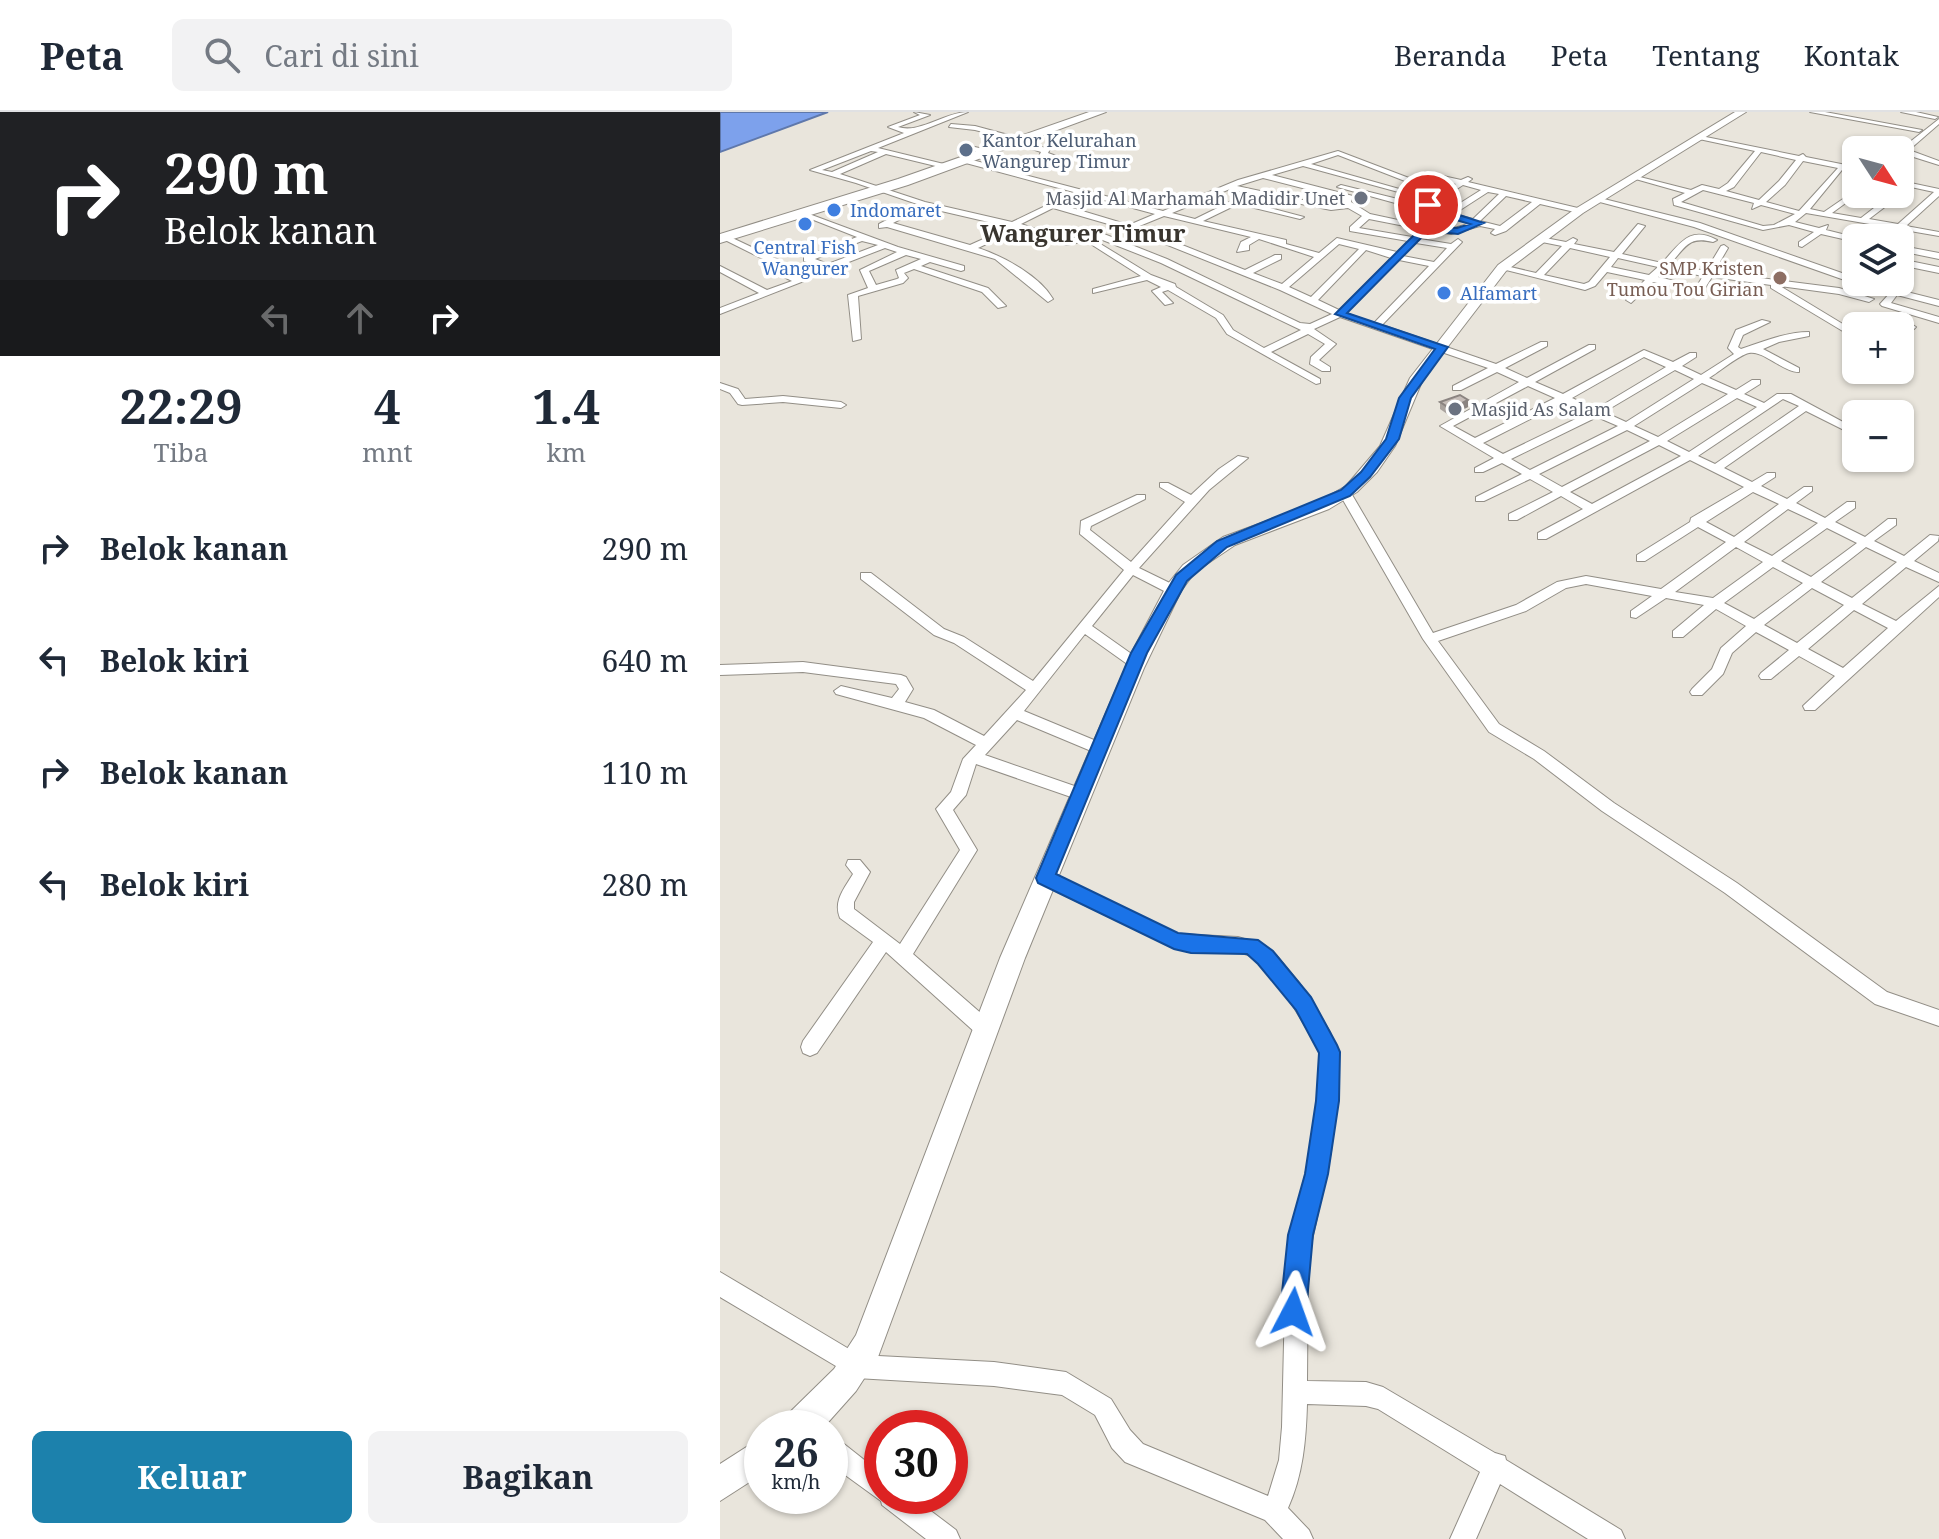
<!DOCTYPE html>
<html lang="id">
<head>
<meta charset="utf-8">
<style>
  body { margin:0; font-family:"Noto Serif",serif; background:#f2f2f3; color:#1f2937; height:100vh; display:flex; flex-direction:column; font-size:30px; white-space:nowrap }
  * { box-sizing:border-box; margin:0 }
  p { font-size:26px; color:#747a83 }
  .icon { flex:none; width:44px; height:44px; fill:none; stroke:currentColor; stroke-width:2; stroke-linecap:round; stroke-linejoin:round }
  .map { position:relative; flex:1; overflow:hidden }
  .details { display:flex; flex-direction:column; background:#fff; width:720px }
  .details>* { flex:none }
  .guide { background:#202124; color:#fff; overflow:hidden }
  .needle { width:52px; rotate:126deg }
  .buttons { position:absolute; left:1122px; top:24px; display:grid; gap:16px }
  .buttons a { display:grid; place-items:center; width:72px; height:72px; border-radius:12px; background:#fff; box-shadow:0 2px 6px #0004; font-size:40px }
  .speed { position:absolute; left:24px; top:1298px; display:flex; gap:16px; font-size:40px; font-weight:700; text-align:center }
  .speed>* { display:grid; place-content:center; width:104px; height:104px; border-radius:50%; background:#fff; box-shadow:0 2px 6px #0004; line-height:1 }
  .speed small { font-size:20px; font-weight:400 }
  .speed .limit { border:12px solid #d22; background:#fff; color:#111 }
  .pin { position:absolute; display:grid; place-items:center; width:68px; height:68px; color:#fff; margin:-34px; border:4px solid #fff; border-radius:50%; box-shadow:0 2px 8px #0007 }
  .me { position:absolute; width:88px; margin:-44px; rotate:4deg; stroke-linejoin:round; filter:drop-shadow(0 0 6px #0008) }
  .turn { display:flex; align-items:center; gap:28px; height:168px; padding:0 32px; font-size:36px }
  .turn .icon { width:104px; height:104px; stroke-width:2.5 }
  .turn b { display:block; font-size:56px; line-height:68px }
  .lanes { display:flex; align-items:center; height:76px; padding:0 32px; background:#0003; justify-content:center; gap:40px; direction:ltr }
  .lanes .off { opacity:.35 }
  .eta { display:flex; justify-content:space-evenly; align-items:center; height:136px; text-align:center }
  .eta b { font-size:48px; font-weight:700; line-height:56px }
  .button { display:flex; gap:16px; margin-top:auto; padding:16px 32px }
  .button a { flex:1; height:92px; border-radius:12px; background:#1c81ac; color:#fff; font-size:32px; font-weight:700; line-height:92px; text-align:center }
  .button a+a { background:#f2f2f3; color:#1f2937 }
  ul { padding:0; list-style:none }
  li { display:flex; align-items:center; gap:24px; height:112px; padding:0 32px }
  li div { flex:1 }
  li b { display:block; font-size:30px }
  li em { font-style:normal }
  header { display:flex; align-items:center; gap:48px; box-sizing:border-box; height:112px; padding:0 40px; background:#fff; border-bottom:2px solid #e0e1e3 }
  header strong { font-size:38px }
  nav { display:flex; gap:44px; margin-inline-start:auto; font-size:28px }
  .search { width:560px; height:72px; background:#f2f2f3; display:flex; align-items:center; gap:20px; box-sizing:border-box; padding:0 28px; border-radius:12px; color:#747a83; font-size:30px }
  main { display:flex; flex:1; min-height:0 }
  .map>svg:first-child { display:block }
  .water { fill:#7da1ec; stroke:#5f78ab; stroke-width:2 }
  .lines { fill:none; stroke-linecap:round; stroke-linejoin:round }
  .street-casing { stroke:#928e86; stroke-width:2 }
  .secondary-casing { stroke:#928e86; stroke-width:2 }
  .highway-casing { stroke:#928e86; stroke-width:2 }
  .street { fill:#fff; fill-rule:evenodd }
  .secondary { fill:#fff; fill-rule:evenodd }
  .highway { fill:#fff; fill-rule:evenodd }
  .wall { fill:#aaa39e }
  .shaded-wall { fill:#8b8481 }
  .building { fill:#c6bdb8; stroke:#8b8481; stroke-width:2 }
  .route { fill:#1a73e8; stroke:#114b97; stroke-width:2 }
  .service-dot { fill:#5c6f8a; stroke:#fff; stroke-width:3 }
  .worship-dot { fill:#6b7280; stroke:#fff; stroke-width:3 }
  .shop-dot { fill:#3f7fe0; stroke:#fff; stroke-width:3 }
  .education-dot { fill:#8d6e63; stroke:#fff; stroke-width:3 }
  .labels { text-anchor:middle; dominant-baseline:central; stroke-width:7; stroke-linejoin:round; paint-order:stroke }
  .far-service-label { font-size:18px; fill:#4e5e75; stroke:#fff; text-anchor:start }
  .far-worship-label { font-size:18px; fill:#5b616d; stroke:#fff; text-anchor:end }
  .far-shop-label { font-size:18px; fill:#366cbe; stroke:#fff; text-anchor:start }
  .far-education-label { font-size:18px; fill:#785e54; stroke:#fff; text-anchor:end }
  .far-district-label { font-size:24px; font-weight:bold; fill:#39352f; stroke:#fff }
</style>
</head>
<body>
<header>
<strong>Peta</strong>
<div class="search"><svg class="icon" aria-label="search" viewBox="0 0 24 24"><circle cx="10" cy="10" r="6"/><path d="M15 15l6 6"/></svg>Cari di sini</div>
<nav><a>Beranda</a><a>Peta</a><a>Tentang</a><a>Kontak</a></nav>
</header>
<main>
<section class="details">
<div class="guide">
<div class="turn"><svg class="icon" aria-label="right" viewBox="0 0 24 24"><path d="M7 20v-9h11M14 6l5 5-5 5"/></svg><div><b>290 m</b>Belok kanan</div></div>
<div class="lanes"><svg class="icon off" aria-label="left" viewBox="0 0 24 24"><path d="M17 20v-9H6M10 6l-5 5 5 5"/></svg><svg class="icon off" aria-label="ahead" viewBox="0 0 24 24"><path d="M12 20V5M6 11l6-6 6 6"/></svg><svg class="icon" aria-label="right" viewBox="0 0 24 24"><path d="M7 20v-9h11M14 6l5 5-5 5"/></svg></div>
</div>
<div class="eta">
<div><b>22:29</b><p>Tiba</p></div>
<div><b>4</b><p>mnt</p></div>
<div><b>1.4</b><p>km</p></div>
</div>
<ul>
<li><svg class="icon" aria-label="right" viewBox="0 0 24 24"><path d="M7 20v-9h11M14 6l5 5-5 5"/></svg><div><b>Belok kanan</b></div><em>290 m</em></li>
<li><svg class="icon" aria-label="left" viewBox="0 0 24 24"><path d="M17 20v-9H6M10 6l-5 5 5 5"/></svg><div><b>Belok kiri</b></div><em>640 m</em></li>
<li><svg class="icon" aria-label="right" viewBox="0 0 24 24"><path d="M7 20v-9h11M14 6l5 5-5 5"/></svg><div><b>Belok kanan</b></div><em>110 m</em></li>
<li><svg class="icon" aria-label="left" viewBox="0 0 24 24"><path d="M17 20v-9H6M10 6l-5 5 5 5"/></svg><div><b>Belok kiri</b></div><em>280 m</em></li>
</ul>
<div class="button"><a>Keluar</a><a>Bagikan</a></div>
</section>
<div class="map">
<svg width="1219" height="1427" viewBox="0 0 1219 1427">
  <rect width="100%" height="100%" fill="#e9e5dc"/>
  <path class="water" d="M0 0H108L0 40Z"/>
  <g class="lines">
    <g class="street-casing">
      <path id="street" d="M194 0 210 3 178 15C200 22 225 0 248 0L158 36 228 53V57L166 42 120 62 205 90 292 110 340 87 344 89 339 92 409 113 435 102 242 50 245 46 293 59 330 46 319 44 321 40 294 31V28L255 18 229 15 231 12 255 14 303 27V30L330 37 328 41 342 46 301 62 443 99 518 68 618 39 710 74 703 76 618 43 591 52 697 82 693 84 583 54 552 63 633 84 631 90 650 102 706 114 731 117 751 111 704 99 697 100V97L617 75 621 73 702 93 736 72 702 64 705 60 741 68 748 65 752 67 748 70 862 97 859 101 820 92 786 119 775 123 771 121 775 117 760 114 731 122 708 119 700 127 731 132 738 127 742 130 662 213 776 252 821 230H827V234L785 256 807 266 869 233H875V237L815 270 843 282 924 238 953 250 970 241H976V245L962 254 981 263 1014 242 1008 236 1016 218 1042 208 1050 210 1023 223 1018 235 1021 237C1042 230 1066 220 1089 220V224L1059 230 1043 237 1079 256V260C1063 260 1043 238 1029 241 1019 243 999 260 989 266L1016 278 1032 268H1040V272L1024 282 1044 291 1057 282H1071L1136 317V324L1086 299 1004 356 1032 370 1047 361H1055V365L1041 374 1067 387 1084 375H1092V379L1076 391 1105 406 1127 390H1135V396L1115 410 1145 425 1168 407H1176V413L1154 429 1184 444 1210 423 1219 424 1218 429 1194 449 1219 461V470L1186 455 1142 492 1176 509 1219 474V485L1095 598H1085L1083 594 1115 564 1079 544 1051 567H1041L1039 564 1041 561 1069 538 1036 520 1012 541 1003 562 982 583H972L970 580 972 577 992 557 1001 536 1026 514 996 497 963 525H953V519L984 493 946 486 916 506 911 505V499L932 484 866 472 846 476 806 499 718 529 779 612 824 639 894 691 1017 771 1167 880 1219 898V914L1155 892 1005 781 882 699 814 647 769 620 703 527 619 381 625 378 631 381 713 521 796 493 837 470 866 464 941 477 1006 430 978 415 925 449H917V443L970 410 971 406 1024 375 970 348 826 427H818V421L863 397 841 384 797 408H789V402L833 380 810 367 764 389H756V385L802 362 782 351 763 360H755V356L774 346 720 314 799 270 777 260 741 278H733V274L768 256 620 205 594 217 616 232 599 248 610 255V259H602L590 252 591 245 605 232 588 222 551 240 600 267V271L596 272 507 222 496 206 448 178 442 180 453 191 445 193 432 179 441 175 427 168 373 181V177L421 164 366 129 346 133 298 117 258 136C283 144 320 164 333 187L328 190 275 147 167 115 159 116V112L197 92 136 71 90 58 184 21 168 15 200 3ZM151 39 158 40 112 60 102 58ZM543 66 625 87 623 92 611 94 517 74ZM743 73 761 78 726 100 709 95ZM510 77 528 81 475 107 452 101ZM768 80 779 82 753 107 734 102ZM537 83 611 98 628 96 642 104 630 115V119L688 129 677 140 617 126 599 141 566 132V128L483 109 518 92 580 107 584 105 524 89ZM786 84 812 90 780 114 760 109ZM204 95 290 115 250 133 173 111ZM333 96 402 116V119L410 118 560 178 612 202 590 212 580 211 447 147 384 122 346 127 301 112ZM444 104 531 125 521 130 517 140 529 138V133L539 127 594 145 562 172 533 161 561 147V143H555L525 158 417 115ZM649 107 700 117 692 125 639 116ZM380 127 441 151 581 218 544 236 513 218 503 203 456 175 455 172 431 163 374 128ZM696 131 727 136 714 150 683 144ZM619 132 639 137 591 185 569 175ZM646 138 671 146 619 198 598 188ZM679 148 709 154 654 211 626 201ZM924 245 946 255 876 297 852 286ZM955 258 974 267 906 310 884 300ZM982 271 1008 282 938 325 914 314ZM808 274 835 286 755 326 733 314ZM1017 286 1037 295 969 340 947 329ZM1063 287 1079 294 995 352 978 344ZM844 290 868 301 783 342 763 331ZM877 305 898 314 810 358 791 347ZM907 318 930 329 842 375 819 362ZM939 333 961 344 872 392 850 380ZM1033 380 1059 392 1014 425 986 410ZM1068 397 1098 411 1052 444 1024 430ZM1107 416 1137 431 1091 465 1061 449ZM1016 435 1043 450 993 486 955 480ZM1146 435 1177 450 1132 486 1101 470ZM1053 455 1083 471 1034 507 1004 491ZM1092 476 1124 493 1077 531 1044 513ZM1134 498 1168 516 1123 556 1088 537Z
        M1090 0H1105L1202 18 1199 20Z
        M1181 0H1196L1218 5 1215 7Z
        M1219 7V12L1189 38 1219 49V53L1181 41V37Z
        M981 24 1079 44 1083 42 1086 45 1126 53 1090 97 1104 100 1136 78 1138 82 1112 101 1141 106 1172 82H1180V76L1186 70 1219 77V84L1186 114 1219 120V124L1086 101 1075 110 1099 116 1108 113 1106 118 1138 126 1136 130 1101 122 1082 135 1079 134V130L1094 120 1069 113 1043 118 954 93 953 87 965 81 912 66 916 64 971 78 982 73 999 77 1008 71 1035 39 979 27ZM1041 40 1076 48 1059 69 1039 88 1006 79 1014 75ZM1083 49 1118 56 1079 99 1046 90 1065 73ZM1191 75 1214 80 1178 112 1149 107ZM983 78 1034 91 1032 97 1041 93 1075 102 1054 113 1043 114 961 90Z
        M246 33 268 38 269 40 265 42 243 37Z
        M876 85 980 111 1136 166V170H1149L1171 176 1172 170H1178L1179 178 1219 188V194L1177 183 1171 191 1219 205V211L1162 194 1160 192 1170 181 1133 171 974 115 876 89Z
        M81 99 178 135 244 154V158L241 159 210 150 201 154 268 176 286 194 278 196 262 180 194 157 184 161 188 166 183 171 138 184 141 227 133 229 128 183 148 176 140 158 177 140 165 136 108 158 84 149V145L137 125 81 103ZM142 129 158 133 108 152 95 147ZM186 143 201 147 176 158 179 166 177 167 156 173 149 159Z
        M918 112 925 114 902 142 942 151C960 132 969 113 997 128L993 130C968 124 966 135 950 152L986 159 1001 134 1004 133 1008 136 994 160 1119 176 1154 187 1149 190 1119 182 1060 174 1136 220V227L1051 176V173L992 165 983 179 980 180 933 170 911 191 906 188 925 168 887 160 875 174 865 178 778 156 782 153 816 161 842 134 817 129V125H820L846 130 853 126 857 128 854 132 894 140ZM850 136 890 145 869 170 864 172 824 163ZM898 146 938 155 929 163 891 155ZM946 157 983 164 977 174 938 165Z
        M6 123 59 148 66 159 84 169 0 202V196L39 181 0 160V154L47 178 72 169 60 163 53 152 3 127Z
        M1182 134 1219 141V147L1180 139Z
        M1180 147 1219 155V161L1180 153Z
        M1191 212 1196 215 1194 217 1180 221V215Z
        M0 271 18 277 25 287 63 284 121 290 126 293 121 296 63 290 22 293 18 292 10 281 0 277Z
        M1180 335 1191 338 1193 340 1187 343 1180 341Z
        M518 344 528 346 489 378 419 456 458 475V481H448L413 463 372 514 420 548 422 551 420 554H410L365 522 304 599 386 633 388 637 386 641H376L297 608 265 643 366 678 368 682 366 686H354L256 652 246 683 233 698 257 738 193 842 271 910 273 916 271 922 264 924 257 922 166 840 97 941 90 944 83 941 81 935 83 929 153 830 120 806C113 789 124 777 133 762L126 753 128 748H140L150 760 134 790V797L180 832 240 738 216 697 231 680 243 647 256 633 204 606 116 582 114 579 121 574 172 586 179 577 176 572 83 560 0 563V553L83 550 181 563 186 565 193 577 185 590 214 598 264 624 306 578 234 531 214 523 141 467V461H151L224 517 244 525 313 569 404 458 360 422 361 409 417 383H425V387L371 414 370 418 411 450 465 390 440 375V371H448L471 383 499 357Z
        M325 759 457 822 518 825 544 833 556 843 580 872 610 920 618 941 619 956 611 1040 588 1147 587 1269 646 1270 663 1275 775 1341 785 1344 786 1348 901 1418 905 1427H868L780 1372 756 1427H730L760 1360 658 1297 646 1294 587 1292C586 1328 583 1363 568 1396L589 1418 593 1427H563L545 1408 405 1350 392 1336 375 1303 342 1283 274 1274 136 1266 0 1185V1160L139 1243 274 1250 346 1260 391 1287 410 1318 423 1332 548 1384 559 1348 562 1315 566 1147 593 1028 600 952 599 937 567 884 543 854 531 844 518 840 454 836 319 771 317 766 319 761Z
        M110 1325 119 1328 162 1362V1384H191L236 1418 240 1427H206L162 1393 161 1389 110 1352Z"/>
    </g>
    <g class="secondary-casing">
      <path id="secondary" d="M1015 0H1026L863 101 786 159 703 267 675 334 657 360 637 380 609 397 515 433 475 460 461 479 424 556 305 846 158 1245 136 1279 103 1316H62L66 1304 114 1257 136 1223 280 846 414 536 447 473 463 453 503 425 598 390 626 374 660 334 690 266 778 153 855 97Z
        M42 1325V1362L0 1389V1352Z"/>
    </g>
    <g class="highway-casing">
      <path id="highway" d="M369 0H386L188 73 0 131V122L178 67Z"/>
    </g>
    <use href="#street" class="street"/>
    <use href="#secondary" class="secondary"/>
    <use href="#highway" class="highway"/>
  </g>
  <path class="wall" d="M748 288V295L730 304 720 297V290Z"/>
  <path class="shaded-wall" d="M748 288V295L730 304 731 297Z"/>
  <path class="building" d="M740 283 748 288 731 297 720 290Z"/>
  <path class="route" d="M705 92 764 111 738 122 708 119 627 201 728 235 691 286 679 327 650 365 630 384 507 435 467 469 427 541 336 762 458 821 538 828 553 839 591 885 617 933 620 940 619 989 608 1062 593 1123 586 1200 582 1209 573 1213 564 1209 560 1200 568 1123 585 1062 596 989 599 941 576 898 538 852 527 842 471 841 454 837 318 771 316 766 411 541 456 463 497 429 621 378 641 360 666 327 679 286 715 237 615 202 703 114 737 116 750 112 701 98Z"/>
  <circle class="service-dot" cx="246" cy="38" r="8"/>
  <g class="worship-dot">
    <circle cx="641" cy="86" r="8"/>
    <circle cx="735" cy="297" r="8"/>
  </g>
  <g class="shop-dot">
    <circle cx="114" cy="98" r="8"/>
    <circle cx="85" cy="112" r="8"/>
    <circle cx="724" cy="181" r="8"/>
  </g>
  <circle class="education-dot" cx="1060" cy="166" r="8"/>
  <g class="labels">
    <g class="far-service-label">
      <text x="262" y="28">Kantor Kelurahan<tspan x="262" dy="21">Wangurep Timur</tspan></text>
    </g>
    <g class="far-worship-label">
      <text x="625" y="86">Masjid Al Marhamah Madidir Unet</text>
      <text x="751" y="297" text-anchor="start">Masjid As Salam</text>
    </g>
    <g class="far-shop-label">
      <text x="130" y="98">Indomaret</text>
      <text x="85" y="135" text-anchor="middle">Central Fish<tspan x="85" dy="21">Wangurer</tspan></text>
      <text x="740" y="181">Alfamart</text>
    </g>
    <g class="far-education-label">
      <text x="1044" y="156">SMP Kristen<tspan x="1044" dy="21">Tumou Tou Girian</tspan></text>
    </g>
    <g class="far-district-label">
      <text x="363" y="120">Wangurer Timur</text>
    </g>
  </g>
</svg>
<div class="buttons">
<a><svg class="needle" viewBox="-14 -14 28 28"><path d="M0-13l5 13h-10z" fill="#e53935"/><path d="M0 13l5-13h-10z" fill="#747a83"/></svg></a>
<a><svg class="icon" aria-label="layers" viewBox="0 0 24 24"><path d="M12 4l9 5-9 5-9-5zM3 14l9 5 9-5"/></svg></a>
<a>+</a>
<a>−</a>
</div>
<div class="speed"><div>26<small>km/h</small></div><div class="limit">30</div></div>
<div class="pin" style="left:708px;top:93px;background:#d93025"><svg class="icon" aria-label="arrive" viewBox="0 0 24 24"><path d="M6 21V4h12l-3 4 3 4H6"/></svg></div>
<svg class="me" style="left:573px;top:1200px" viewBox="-20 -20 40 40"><path d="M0-17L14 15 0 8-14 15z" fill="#1a73e8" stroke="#fff" stroke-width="4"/></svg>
</div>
</main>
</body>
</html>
